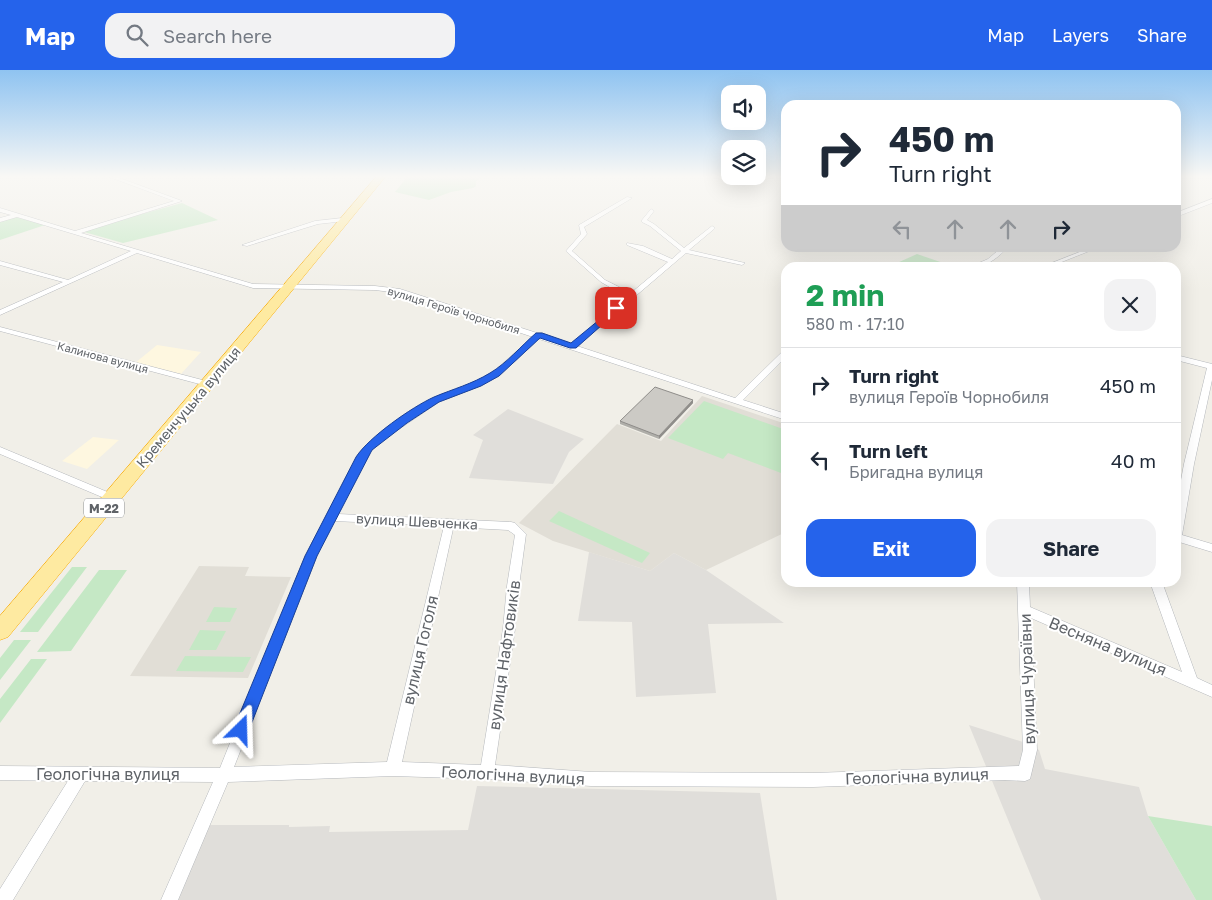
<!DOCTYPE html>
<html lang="en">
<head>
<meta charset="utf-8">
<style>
  body { margin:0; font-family:"Golos Text",sans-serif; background:#f2f2f3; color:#1f2937; height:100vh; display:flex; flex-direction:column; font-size:19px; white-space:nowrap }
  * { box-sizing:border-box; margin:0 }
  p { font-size:16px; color:#747a83 }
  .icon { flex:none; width:28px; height:28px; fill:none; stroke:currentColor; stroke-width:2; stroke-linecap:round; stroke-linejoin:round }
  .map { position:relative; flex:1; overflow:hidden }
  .details { position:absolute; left:781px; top:192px; width:400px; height:325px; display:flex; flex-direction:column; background:#fff; border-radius:15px; box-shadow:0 5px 20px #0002 }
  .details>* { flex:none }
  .guide { position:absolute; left:781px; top:30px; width:400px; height:152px; border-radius:15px; box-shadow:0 5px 20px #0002; background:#fff; color:#1f2937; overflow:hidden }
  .buttons { position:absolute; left:721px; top:15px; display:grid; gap:10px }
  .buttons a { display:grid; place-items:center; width:45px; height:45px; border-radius:10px; background:#fff; box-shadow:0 5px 20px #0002; font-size:25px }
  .pin { position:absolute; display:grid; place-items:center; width:42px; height:42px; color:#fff; margin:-21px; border-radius:10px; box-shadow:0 2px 8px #0006 }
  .me { position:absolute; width:55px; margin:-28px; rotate:22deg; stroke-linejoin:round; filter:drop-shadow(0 0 4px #0008) }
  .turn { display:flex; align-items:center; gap:18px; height:105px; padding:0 25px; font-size:22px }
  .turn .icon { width:65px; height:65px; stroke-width:2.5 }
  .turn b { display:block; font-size:35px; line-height:42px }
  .lanes { display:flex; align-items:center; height:48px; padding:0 25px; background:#0003; justify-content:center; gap:25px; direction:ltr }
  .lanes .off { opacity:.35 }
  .round { display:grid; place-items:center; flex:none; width:52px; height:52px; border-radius:15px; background:#f2f2f3 }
  .summary { display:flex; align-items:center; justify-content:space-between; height:85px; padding:0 25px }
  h1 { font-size:30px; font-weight:700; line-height:38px; color:#1e9e55 }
  .action { display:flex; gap:10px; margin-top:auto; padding:10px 25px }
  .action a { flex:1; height:58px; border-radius:15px; background:#2563eb; color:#fff; font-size:20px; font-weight:700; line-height:58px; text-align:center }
  .action a+a { background:#f2f2f3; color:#1f2937 }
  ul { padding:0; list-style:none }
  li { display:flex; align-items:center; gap:15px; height:75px; padding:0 25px; border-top:1px solid #e0e1e3 }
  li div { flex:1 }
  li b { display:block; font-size:19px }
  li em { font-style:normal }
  header { display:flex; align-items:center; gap:30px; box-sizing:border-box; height:70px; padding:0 25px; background:#2563eb; color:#fff }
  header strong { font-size:24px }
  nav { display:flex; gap:28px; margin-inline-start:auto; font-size:18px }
  .search { width:350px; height:45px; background:#f2f2f3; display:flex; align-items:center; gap:12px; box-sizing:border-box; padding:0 18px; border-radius:15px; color:#747a83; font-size:19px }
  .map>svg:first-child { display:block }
  .commercial { fill:#fef7e0 }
  .industrial { fill:#e0deda }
  .education { fill:#e1ded6 }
  .green { fill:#c5e8c5 }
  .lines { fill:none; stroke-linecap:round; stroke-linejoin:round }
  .minor-casing { stroke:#b5b8bc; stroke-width:1 }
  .trunk-casing { stroke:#f9ab00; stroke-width:1 }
  .minor { fill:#fff; fill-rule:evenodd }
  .trunk { fill:#feeaa1; fill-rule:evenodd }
  .wall { fill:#afaea9 }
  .shaded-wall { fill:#8f8d8a }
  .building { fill:#cccac5; stroke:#8f8d8a }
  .route { fill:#2563eb; stroke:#184099 }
  .labels { text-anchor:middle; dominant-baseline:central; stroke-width:4; stroke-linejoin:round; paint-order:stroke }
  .far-street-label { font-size:11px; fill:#5f6368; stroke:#fff }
  .shield { fill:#fff; stroke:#8f9295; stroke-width:1 }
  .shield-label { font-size:12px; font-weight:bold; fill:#5f6368 }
  .street-label { font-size:14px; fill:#5f6368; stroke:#fff }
  .near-street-label { font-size:16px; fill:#5f6368; stroke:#fff }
</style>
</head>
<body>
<header>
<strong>Map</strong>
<div class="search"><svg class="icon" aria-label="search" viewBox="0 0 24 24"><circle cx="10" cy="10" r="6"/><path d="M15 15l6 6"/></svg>Search here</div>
<nav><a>Map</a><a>Layers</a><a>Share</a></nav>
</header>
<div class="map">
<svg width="1212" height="830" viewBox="0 0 1212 830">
  <rect width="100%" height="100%" fill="#f1efe8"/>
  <path class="commercial" d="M157 275 201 282 181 304 135 293Z
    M93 367 119 370 87 399 62 391Z"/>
  <path class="industrial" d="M508 339 584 369 569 382 553 414 469 408 483 370 473 365Z
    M589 482 650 501 674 483 706 500 784 553 708 554 716 623 636 627 632 552 578 551Z
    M969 655 1023 672 1039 680 1045 699 1139 717 1148 746 1196 830H1041Z
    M477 716 760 723 777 830H173L205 755H289V757L330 756 329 762 468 760Z"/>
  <path class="education" d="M702 326 786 354V462L706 500 674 483 650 501 553 471 519 453 617 354 661 371Z
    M199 496 249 497 245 506 291 507 248 608 130 606Z"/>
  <path class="green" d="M408 106H484L476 111V116L473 118 451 122 429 130 395 122Z
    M182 133 218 150 123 173 84 162 87 159Z
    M16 147 45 155 0 170V152Z
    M917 184 955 197H888Z
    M704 331 786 360V396L781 403 728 383 723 389 668 368Z
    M559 441 650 483 642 493 549 451Z
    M72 497H87L38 562H20Z
    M99 500H127L71 581 37 582Z
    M214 537 237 538 230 552H206Z
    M200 560 226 561 216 580H189Z
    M14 570H31L0 610V588Z
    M185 586 251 587 243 602 176 601Z
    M31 589H47L0 653V629Z
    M1148 746 1212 756V830H1196Z"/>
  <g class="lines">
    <g class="minor-casing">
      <path id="minor" d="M107 106H114L182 131 81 163 253 214 375 216 400 219 537 263H542L571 274 627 227 601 212 566 181 581 164 579 155 627 127 632 128 584 157 587 164 572 181 605 210 631 223 668 192 627 175V173L643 176 672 189 681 181 650 156 642 152V150L651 139 654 141 647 150 654 154 684 178 712 156 715 158 714 159 689 180 745 193 742 195 686 183 577 276 735 328 783 281H786V287L743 330 786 344V350L539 269 499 306 480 316 439 332 380 372 365 388 338 444 511 452 515 453 526 464 519 516 515 559 495 695 591 702 813 703 1019 696 1023 680 1017 512H1029L1030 537 1182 602 1150 512H1162L1197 608 1212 615V627L1031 548 1037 680 1030 709 1025 711 1005 710 813 717 591 716 487 709 393 706 228 712 178 830H161L213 712 85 711 13 830H0V819L68 711 0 710V696L220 698 305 486 358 385 374 368 433 328 474 312 493 302 533 267 399 223 375 220 253 218 137 183 0 245V240L63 212 0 195V191L68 210 131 181 17 147 0 152V148L11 145 0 142V138L75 161 174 131ZM334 451 444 456 387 692 234 697 317 486ZM452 457 508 460 515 465 507 516 503 559 481 695 402 692 453 459Z
        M1212 129V133L1176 147V143Z
        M343 148 345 149V151L318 154 247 176 242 175 315 151Z
        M1001 178H1007C996 190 984 198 967 198L988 189Z
        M1090 178H1097L1049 197 1044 196Z
        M0 257 210 312 211 314 207 316 0 261Z
        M1176 285 1212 294V310L1194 394 1182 465 1212 474V482L1176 471V437L1184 394 1207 298 1176 290Z
        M0 377 117 426 118 428 113 431 109 430 0 384Z"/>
    </g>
    <g class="trunk-casing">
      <path id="trunk" d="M377 106H386L8 567 0 570V546Z"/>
    </g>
    <use href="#minor" class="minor"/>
    <use href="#trunk" class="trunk"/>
  </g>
  <path class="wall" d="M693 330V333L659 369 620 354V351Z"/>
  <path class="shaded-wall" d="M693 330V333L659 369V366Z"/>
  <path class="building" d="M655 317 693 330 659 366 620 351Z"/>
  <linearGradient id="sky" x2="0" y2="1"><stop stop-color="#8fc3f1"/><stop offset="0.48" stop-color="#f9f8f5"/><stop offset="1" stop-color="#f9f8f5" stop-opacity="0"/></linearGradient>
  <rect width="1212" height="222" fill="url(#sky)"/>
  <path class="route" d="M616 236 620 238 619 240 576 278H570L540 268 499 306 481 316 439 332 407 353 372 380 317 486 247 665 241 668 236 665 233 660 305 486 356 387C369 367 412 337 434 327 453 319 472 314 490 303 507 293 521 276 536 263H542L571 273Z"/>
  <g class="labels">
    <g class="far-street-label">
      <text transform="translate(454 240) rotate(17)">вулиця Героїв Чорнобиля</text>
      <text transform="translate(103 287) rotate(15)">Калинова вулиця</text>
    </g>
    <rect class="shield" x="84" y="428.5" width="40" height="19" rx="4"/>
    <g class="shield-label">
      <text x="104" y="438">М-22</text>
    </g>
    <g class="street-label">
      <text transform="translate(188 337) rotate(-50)">Кременчуцька вулиця</text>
      <text transform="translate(417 451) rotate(3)">вулиця Шевченка</text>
    </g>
    <g class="near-street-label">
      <text transform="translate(1108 576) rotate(23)">Весняна вулиця</text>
      <text transform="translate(420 580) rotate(-77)">вулиця Гоголя</text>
      <text transform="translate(504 585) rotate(-82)">вулиця Нафтовиків</text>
      <text transform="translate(1027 609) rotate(-92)">вулиця Чураївни</text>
      <text x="108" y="704">Геологічна вулиця</text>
      <text transform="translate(513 705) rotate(3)">Геологічна вулиця</text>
      <text transform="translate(917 706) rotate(-2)">Геологічна вулиця</text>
    </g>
  </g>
</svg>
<div class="buttons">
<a><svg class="icon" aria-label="sound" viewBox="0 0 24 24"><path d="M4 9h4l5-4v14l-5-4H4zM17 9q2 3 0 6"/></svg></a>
<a><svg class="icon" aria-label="layers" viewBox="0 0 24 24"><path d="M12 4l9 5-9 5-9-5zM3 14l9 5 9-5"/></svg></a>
</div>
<div class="pin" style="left:616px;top:238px;background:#d93025"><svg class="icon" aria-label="arrive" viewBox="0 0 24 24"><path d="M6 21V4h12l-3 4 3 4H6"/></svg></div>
<svg class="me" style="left:241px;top:660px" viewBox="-20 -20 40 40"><path d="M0-17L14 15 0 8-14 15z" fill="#2563eb" stroke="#fff" stroke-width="4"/></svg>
<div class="guide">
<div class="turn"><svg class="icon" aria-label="right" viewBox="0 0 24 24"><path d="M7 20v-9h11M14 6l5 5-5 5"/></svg><div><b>450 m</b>Turn right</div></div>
<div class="lanes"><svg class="icon off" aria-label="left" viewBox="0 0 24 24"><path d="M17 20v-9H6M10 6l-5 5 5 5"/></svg><svg class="icon off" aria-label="ahead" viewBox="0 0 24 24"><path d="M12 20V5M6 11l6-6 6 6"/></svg><svg class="icon off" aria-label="ahead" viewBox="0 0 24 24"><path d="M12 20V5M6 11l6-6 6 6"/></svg><svg class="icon" aria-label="right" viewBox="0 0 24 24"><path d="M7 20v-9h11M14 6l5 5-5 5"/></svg></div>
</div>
<section class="details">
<div class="summary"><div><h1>2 min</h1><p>580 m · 17:10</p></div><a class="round"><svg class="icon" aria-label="close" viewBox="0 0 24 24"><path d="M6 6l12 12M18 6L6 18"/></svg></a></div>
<ul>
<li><svg class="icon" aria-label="right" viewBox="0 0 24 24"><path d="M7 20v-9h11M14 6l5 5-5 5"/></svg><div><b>Turn right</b><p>вулиця Героїв Чорнобиля</p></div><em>450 m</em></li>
<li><svg class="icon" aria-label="left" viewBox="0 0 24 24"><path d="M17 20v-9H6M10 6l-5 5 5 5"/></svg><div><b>Turn left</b><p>Бригадна вулиця</p></div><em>40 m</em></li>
</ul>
<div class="action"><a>Exit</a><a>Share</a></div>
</section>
</div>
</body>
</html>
